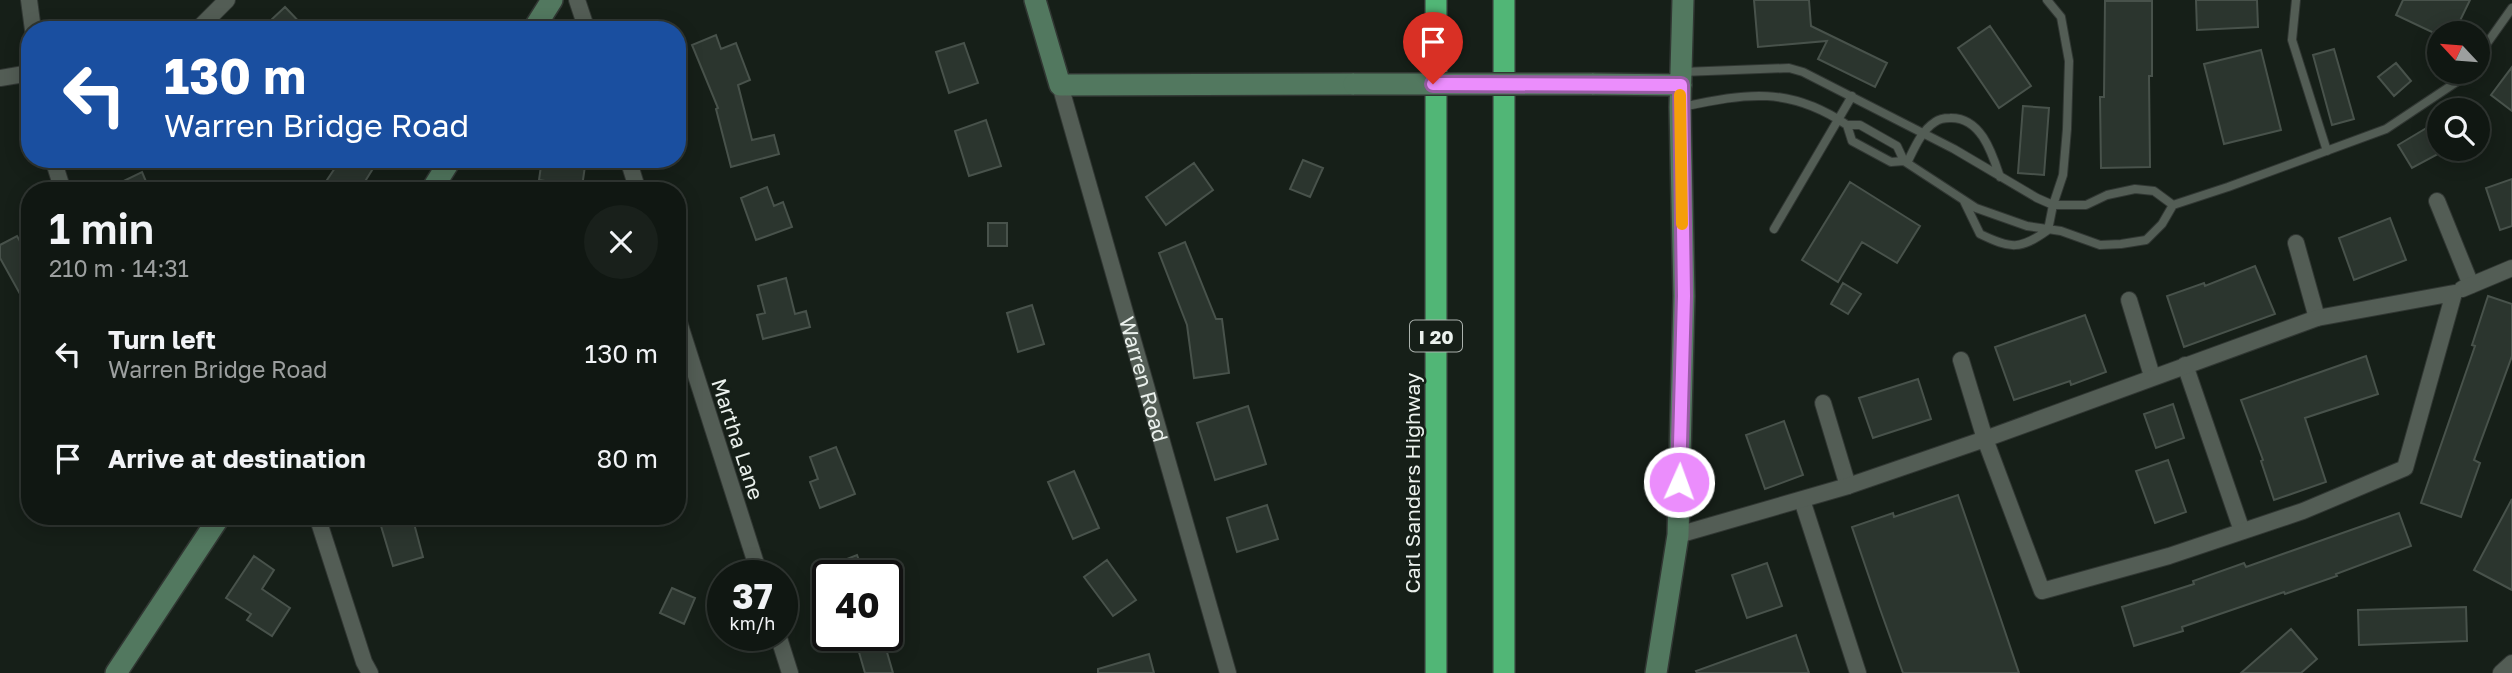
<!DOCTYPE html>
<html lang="en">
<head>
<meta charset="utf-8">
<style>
  body { margin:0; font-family:"Golos Text",sans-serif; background:#19201b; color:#f1f3f6; height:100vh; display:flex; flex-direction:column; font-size:26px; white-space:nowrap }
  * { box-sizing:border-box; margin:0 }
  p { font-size:23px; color:#9c9f9f }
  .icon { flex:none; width:38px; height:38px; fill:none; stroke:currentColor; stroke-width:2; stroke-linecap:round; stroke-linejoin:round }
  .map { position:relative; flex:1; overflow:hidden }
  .details { position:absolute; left:21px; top:182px; width:665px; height:343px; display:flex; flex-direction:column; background:#101712; border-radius:28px; box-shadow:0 4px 18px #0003,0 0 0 2px #303632 }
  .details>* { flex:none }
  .hud { position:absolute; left:21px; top:21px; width:665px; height:147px; border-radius:28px; box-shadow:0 4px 18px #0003,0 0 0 2px #303632; background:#1a4fa0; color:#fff; overflow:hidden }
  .needle { width:46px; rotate:296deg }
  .fabs { position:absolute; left:2427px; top:21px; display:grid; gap:14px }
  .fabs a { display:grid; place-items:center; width:63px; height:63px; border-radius:50%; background:#101712; box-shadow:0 4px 18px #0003,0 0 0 2px #303632; font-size:35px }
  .speed { position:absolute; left:707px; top:560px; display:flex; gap:14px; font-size:35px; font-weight:700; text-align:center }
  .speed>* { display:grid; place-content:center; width:91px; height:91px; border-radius:50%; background:#101712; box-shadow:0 4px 18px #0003,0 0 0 2px #303632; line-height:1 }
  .speed small { font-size:18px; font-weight:400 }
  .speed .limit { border:4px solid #111; border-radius:10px; background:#fff; color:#111 }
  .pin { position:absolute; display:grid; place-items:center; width:60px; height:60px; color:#fff; margin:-72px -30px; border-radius:50% 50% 50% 0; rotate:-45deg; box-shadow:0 0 7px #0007 }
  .pin .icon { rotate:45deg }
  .me { position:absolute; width:77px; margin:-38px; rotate:2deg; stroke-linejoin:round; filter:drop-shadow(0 0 5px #0008) }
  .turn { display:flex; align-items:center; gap:24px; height:147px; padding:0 28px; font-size:32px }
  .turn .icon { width:91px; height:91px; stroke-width:2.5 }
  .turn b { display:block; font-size:49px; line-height:60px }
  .round { display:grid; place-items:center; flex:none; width:74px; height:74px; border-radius:37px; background:#19201b }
  .summary { display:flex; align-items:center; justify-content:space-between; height:119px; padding:0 28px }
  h1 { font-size:42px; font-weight:600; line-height:52px }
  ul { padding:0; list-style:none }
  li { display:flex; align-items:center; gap:21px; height:105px; padding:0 28px }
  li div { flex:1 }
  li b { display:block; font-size:26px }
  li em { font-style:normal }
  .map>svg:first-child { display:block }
  .building { fill:#2b352e; stroke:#48524b; stroke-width:2 }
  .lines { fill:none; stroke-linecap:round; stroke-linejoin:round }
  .lane-casing { stroke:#313733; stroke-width:10 }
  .street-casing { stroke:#313733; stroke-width:18 }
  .secondary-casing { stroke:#313733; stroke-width:24 }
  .highway-casing { stroke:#313733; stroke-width:24 }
  .lane { stroke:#535d55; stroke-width:8 }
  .street { stroke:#535d55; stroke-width:16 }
  .secondary { stroke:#52785f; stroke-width:21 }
  .highway { stroke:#51b676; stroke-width:21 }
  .secondary-bridge-casing { stroke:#313733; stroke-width:24; stroke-linecap:butt }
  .secondary-bridge { stroke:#52785f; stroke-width:21 }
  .route-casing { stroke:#995ca4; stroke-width:18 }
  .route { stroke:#eb8dfc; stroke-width:12 }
  .slow { stroke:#f59e0b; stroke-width:12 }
  .labels { text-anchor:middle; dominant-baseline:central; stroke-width:5; stroke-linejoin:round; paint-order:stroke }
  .shield { fill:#161f18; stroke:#abb2ad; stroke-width:2 }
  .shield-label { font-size:19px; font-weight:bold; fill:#ebf1ed }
  .street-label { font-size:21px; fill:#ebf1ed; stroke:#161f18 }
</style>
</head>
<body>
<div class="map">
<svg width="2512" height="673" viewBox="0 0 2512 673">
  <rect width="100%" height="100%" fill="#161f18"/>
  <path class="building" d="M1754 0H1809L1811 26 1887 63 1875 87 1818 59 1827 41 1758 47Z
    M2196 0H2257L2258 27 2197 30Z
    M2403 0H2470L2454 33H2434L2396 15Z
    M2105 1H2152V76H2149L2150 167 2101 168 2100 97H2104Z
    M285 7 307 30H279L270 21Z
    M1990 26 2031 86 1999 108 1958 48Z
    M716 35 721 49 736 43 750 80 738 85 752 140 774 135 779 154 731 167 716 109 718 108 692 45Z
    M964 43 978 83 949 93 936 52Z
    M2334 49 2354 119 2332 125 2313 55Z
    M2261 50 2281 130 2224 144 2204 64Z
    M2396 63 2411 81 2394 96 2378 77Z
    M2512 67V111L2491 95Z
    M2023 106 2049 108 2044 175 2018 173Z
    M986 120 1001 166 969 176 955 131Z
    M2440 120V153L2412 168 2398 145Z
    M341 159H379L359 191H344L327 180Z
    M542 159H586L582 187 539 180Z
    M1303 160 1323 168 1310 197 1290 189Z
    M1194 163 1213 190 1166 225 1146 197Z
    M142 172 150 191H103Z
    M2512 179V226L2500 230 2486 188Z
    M1850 182 1920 226 1897 263 1862 242 1838 282 1802 260Z
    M767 187 774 206 783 202 792 227 756 240 741 198Z
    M2390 218 2406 260 2354 280 2339 238Z
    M988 223H1007V246H988Z
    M17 236 30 259V312L0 258V245Z
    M1185 242 1216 319H1222L1229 373 1194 378 1187 325 1159 253Z
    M2255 266 2275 314 2184 347 2167 296 2204 283 2205 286Z
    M786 278 795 314 806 311 810 327 763 339 757 315 765 313 758 286Z
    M1843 283 1861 294 1848 314 1831 304Z
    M2488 296 2512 304V356L2474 460 2480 463 2461 517 2421 503 2475 346 2472 345Z
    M1032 305 1044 344 1018 352 1007 313Z
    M2085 315 2106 372 2071 385 2070 381 2014 400 1995 347Z
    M2366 356 2378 394 2305 418 2326 482 2274 500 2261 461 2263 460 2241 400Z
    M1918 379 1931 419 1873 438 1859 398Z
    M2173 404 2184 438 2156 448 2144 414Z
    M1248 406 1266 464 1215 480 1197 423Z
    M1784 421 1803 475 1765 489 1746 435Z
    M836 447 855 494 820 508 810 482 818 479 810 457Z
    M2168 460 2186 512 2155 523 2136 471Z
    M1074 471 1099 528 1073 539 1048 482Z
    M1958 495 1997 608 2019 673H1903L1880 609 1852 527 1893 513 1894 517Z
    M2512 499V590L2474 570Z
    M1267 505 1278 539 1237 552 1227 518Z
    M2399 513 2411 546 2336 574 2337 576 2285 594 2284 592 2182 627 2183 631 2134 646 2122 607 2194 584 2193 581 2244 563 2246 567Z
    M378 516H412L423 557 393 566Z
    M857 555 865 576H839L834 564Z
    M254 556 274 570 262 589 290 608 272 636 247 620 251 614 226 598Z
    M1107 560 1136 600 1113 616 1084 577Z
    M1767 563 1782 606 1747 618 1732 575Z
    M672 588 695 598 684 624 660 613Z
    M2466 607 2467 641 2359 645 2358 610Z
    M2291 629 2317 659 2301 673H2241Z
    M854 635H882L893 673H865Z
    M1796 635 1809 673H1697L1696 671Z
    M1149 654 1154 673H1098V669Z"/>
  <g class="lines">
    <g class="lane-casing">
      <path id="lane" d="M2296 0 2292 40 2327 151
        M2478 56 2512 8
        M1682 72 1789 68 1803 72 1954 149 2037 198 2053 205H2086L2107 195 2135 189 2154 191 2173 205
        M1682 107C1747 93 1789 86 1847 125L1852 141 1891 162 1904 161 1976 208 2027 226 2061 231 2100 245 2121 244 2146 240 2162 224 2173 205 2228 187 2386 129 2461 79 2467 72
        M1847 125H1860L1897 146 1904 161
        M1907 163C1914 149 1921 131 1935 122 1939 119 1945 118 1950 118 1981 117 1992 153 2000 177
        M1964 201 1980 234C2011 249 2020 250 2048 230L2053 205 2063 175 2067 129 2069 61 2061 17 2047 0
        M1774 229 1852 96"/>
    </g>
    <g class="street-casing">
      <g id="street">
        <path d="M29 0 33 30"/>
        <path d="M577 0 587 30"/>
        <path d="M197 30 227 0"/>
        <path d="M0 78 30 73"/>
        <path id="s1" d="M1060 85 1228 673"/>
        <path d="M53 159 63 191"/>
        <path d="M628 159 638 191"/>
        <path d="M2437 201 2471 285"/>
        <path d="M2296 243 2317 318"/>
        <path d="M2462 289 2512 268"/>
        <path d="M2129 300 2152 376"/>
        <path d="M677 316 760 576"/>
        <path d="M2185 365 2242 531"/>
        <path d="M1823 403 1848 486"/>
        <path d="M1802 500 1858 673"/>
        <path d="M317 516 364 662 370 673"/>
        <path d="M1678 535 1848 486 1985 439 2317 318 2454 293 2405 468 2303 511 2169 556 2042 591 1985 439 1961 360"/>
        <path d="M778 635 790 673"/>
        <path d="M2501 673 2512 663"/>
      </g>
    </g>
    <g class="secondary-casing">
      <path id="secondary" d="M1035 0 1060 85 1354 84
        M533 30 552 0
        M1592 84 1681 85
        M431 191 451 159
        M116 673 220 516
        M1656 673 1678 535 1684 296 1680 107 1683 0"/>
    </g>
    <g class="highway-casing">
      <path id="highway" d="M1436 673V0
        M1504 673V0"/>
    </g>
    <use href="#lane" class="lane"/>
    <use href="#street" class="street"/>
    <use href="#secondary" class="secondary"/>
    <use href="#highway" class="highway"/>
    <g class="secondary-bridge-casing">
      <path id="secondary-bridge" d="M1354 84H1592"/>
    </g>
    <use href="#secondary-bridge" class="secondary-bridge"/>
  </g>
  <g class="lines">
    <g class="route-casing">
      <path id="route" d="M1433 84 1681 85 1684 296 1679 482"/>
    </g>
    <use href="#route" class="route"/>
    <path class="slow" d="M1680 95 1682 224"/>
  </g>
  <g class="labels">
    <rect class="shield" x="1410" y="320.5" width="52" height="31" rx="5"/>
    <g class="shield-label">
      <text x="1436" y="336">I 20</text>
    </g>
    <g class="street-label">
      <text stroke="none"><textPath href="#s1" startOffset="306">Warren Road</textPath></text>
      <text transform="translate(738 439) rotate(72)">Martha Lane</text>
      <text transform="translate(1412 483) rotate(-90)">Carl Sanders Highway</text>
    </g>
  </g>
</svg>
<div class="fabs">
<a><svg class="needle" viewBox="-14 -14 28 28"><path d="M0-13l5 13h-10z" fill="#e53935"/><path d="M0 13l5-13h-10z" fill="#9c9f9f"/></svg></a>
<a><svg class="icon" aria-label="search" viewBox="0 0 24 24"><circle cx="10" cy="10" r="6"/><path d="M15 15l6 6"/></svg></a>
</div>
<div class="speed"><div>37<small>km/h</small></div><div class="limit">40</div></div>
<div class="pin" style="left:1433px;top:84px;background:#d93025"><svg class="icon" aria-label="arrive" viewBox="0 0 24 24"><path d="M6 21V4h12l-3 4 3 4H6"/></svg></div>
<svg class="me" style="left:1679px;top:482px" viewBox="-20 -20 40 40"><circle r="17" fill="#eb8dfc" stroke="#fff" stroke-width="3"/><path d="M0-11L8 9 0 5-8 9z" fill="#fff"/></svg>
<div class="hud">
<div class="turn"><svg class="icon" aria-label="left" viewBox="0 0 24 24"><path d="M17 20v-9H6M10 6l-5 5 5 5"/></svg><div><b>130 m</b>Warren Bridge Road</div></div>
</div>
<section class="details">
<div class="summary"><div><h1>1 min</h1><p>210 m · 14:31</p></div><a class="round"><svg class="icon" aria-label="close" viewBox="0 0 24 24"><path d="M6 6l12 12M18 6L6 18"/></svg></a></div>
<ul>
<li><svg class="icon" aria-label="left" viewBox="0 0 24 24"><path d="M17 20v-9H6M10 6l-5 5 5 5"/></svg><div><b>Turn left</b><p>Warren Bridge Road</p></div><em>130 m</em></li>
<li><svg class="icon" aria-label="arrive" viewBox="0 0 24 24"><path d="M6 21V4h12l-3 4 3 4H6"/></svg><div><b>Arrive at destination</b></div><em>80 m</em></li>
</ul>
</section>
</div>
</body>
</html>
